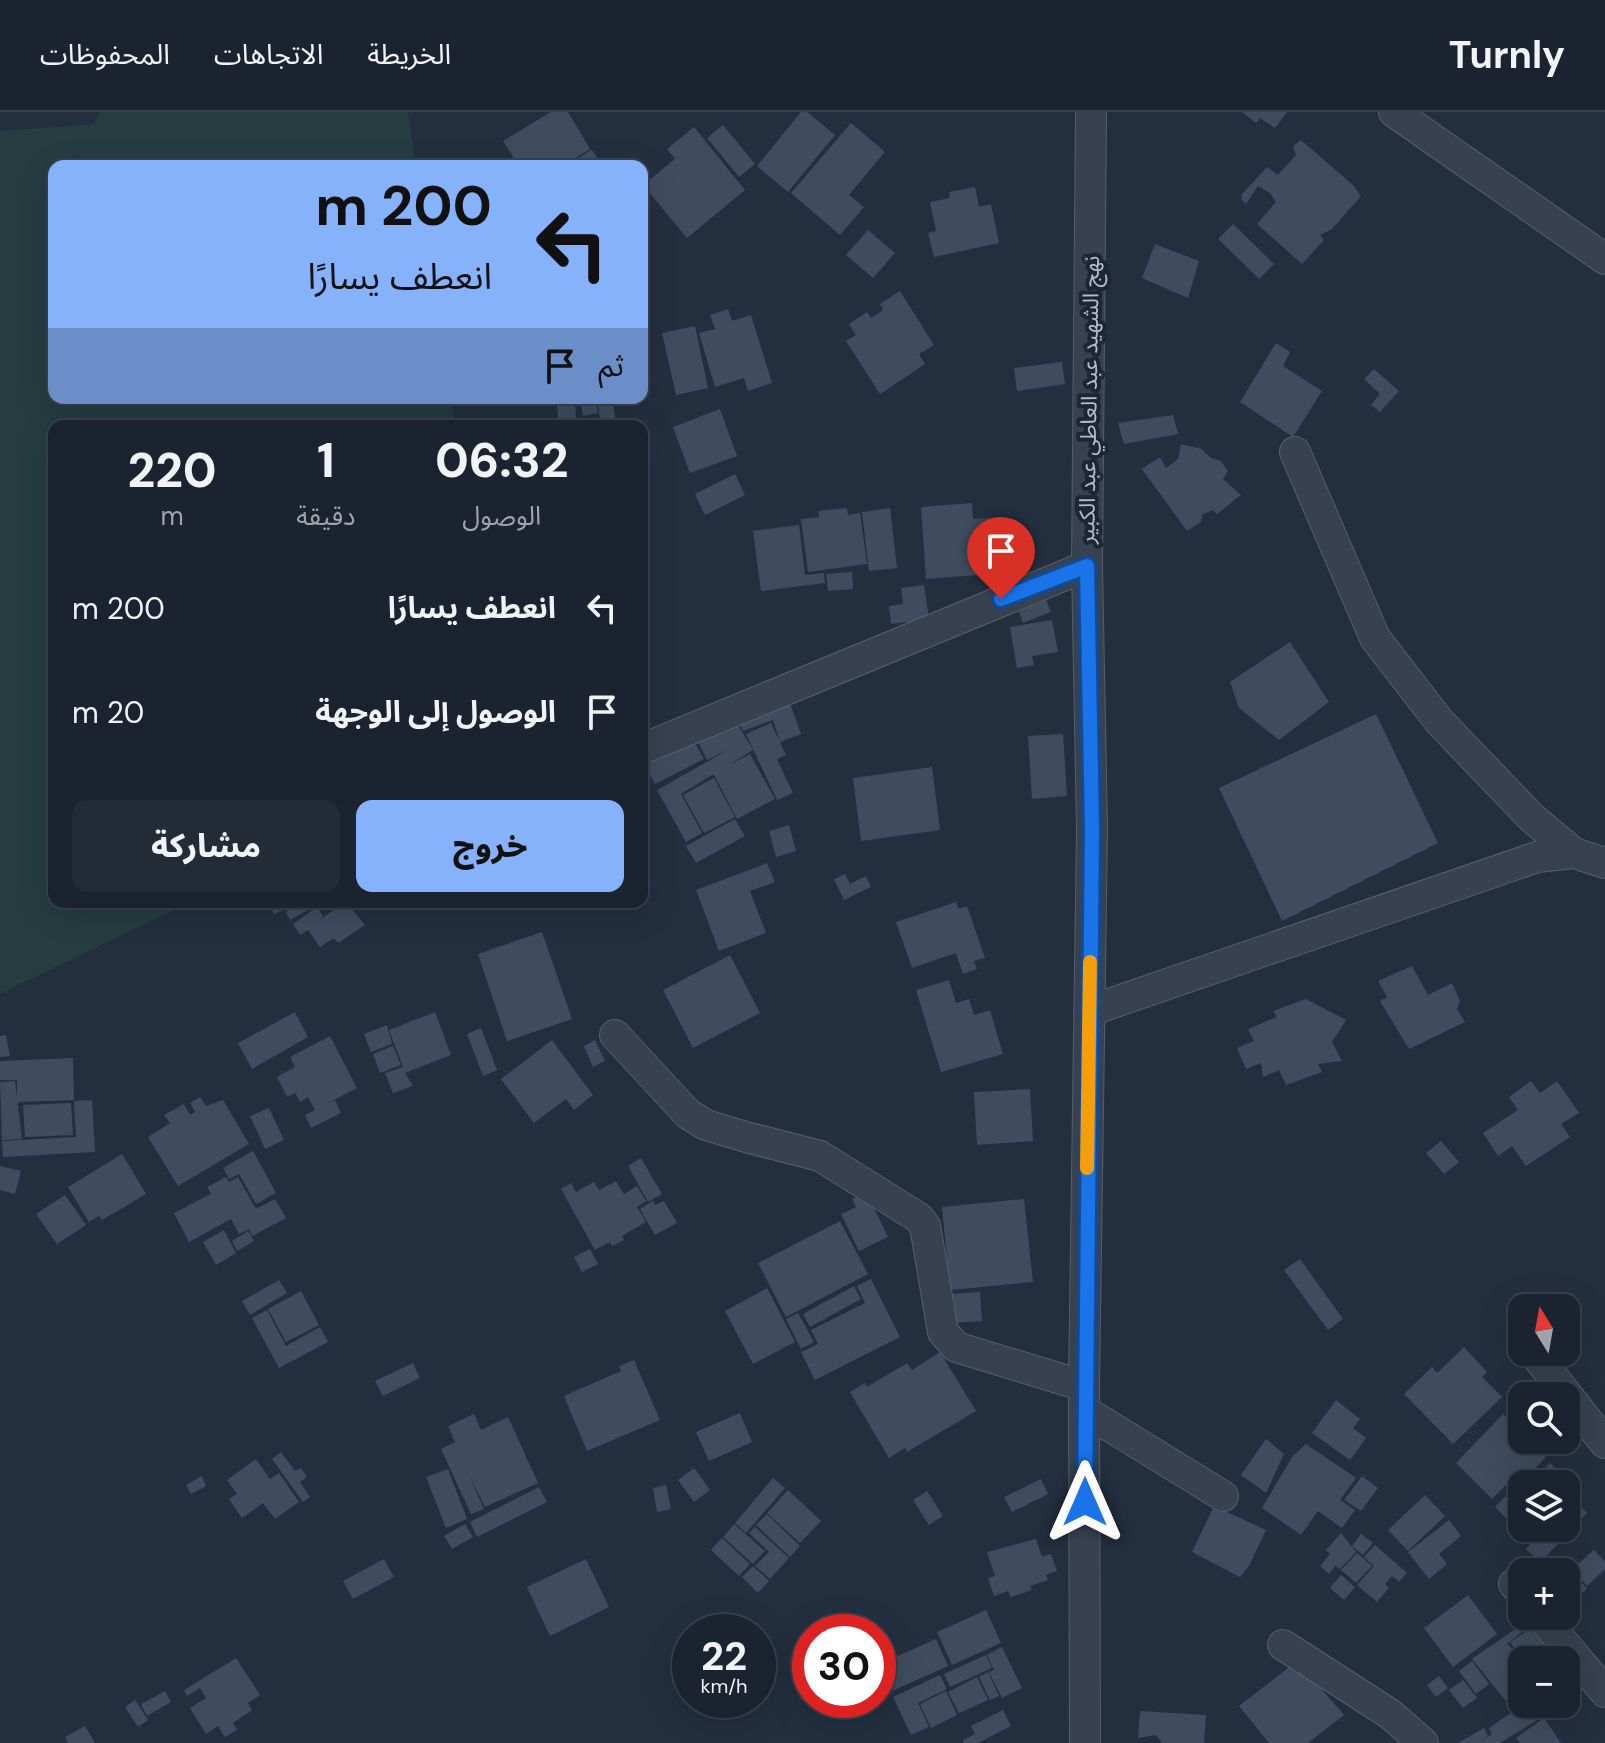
<!DOCTYPE html>
<html lang="ar">
<head>
<meta charset="utf-8">
<style>
  body { margin:0; font-family:"DM Sans","Noto Sans Arabic",sans-serif; background:#232b37; color:#f1f3f6; direction:rtl; height:100vh; display:flex; flex-direction:column; font-size:30px; white-space:nowrap }
  * { box-sizing:border-box; margin:0 }
  p { font-size:26px; color:#9fa4aa }
  .icon { flex:none; width:44px; height:44px; fill:none; stroke:currentColor; stroke-width:2; stroke-linecap:round; stroke-linejoin:round }
  .map { position:relative; flex:1; overflow:hidden; direction:ltr }
  .panel { position:absolute; left:48px; top:308px; width:600px; height:488px; display:flex; flex-direction:column; background:#1a232f; border-radius:16px; box-shadow:0 8px 32px #0002,0 0 0 2px #38404b; direction:rtl }
  .panel>* { flex:none }
  .guide { position:absolute; left:48px; top:48px; width:600px; height:244px; border-radius:16px; box-shadow:0 8px 32px #0002,0 0 0 2px #38404b; direction:rtl; background:#86b2fc; color:#111; overflow:hidden }
  .needle { width:52px; rotate:349deg }
  .buttons { position:absolute; left:1508px; top:1182px; display:grid; gap:16px }
  .buttons a { display:grid; place-items:center; width:72px; height:72px; border-radius:16px; background:#1a232f; box-shadow:0 8px 32px #0002,0 0 0 2px #38404b; font-size:40px }
  .speed { position:absolute; left:672px; top:1502px; display:flex; gap:16px; font-size:40px; font-weight:700; text-align:center }
  .speed>* { display:grid; place-content:center; width:104px; height:104px; border-radius:50%; background:#1a232f; box-shadow:0 8px 32px #0002,0 0 0 2px #38404b; line-height:1 }
  .speed small { font-size:20px; font-weight:400 }
  .speed .limit { border:12px solid #d22; background:#fff; color:#111 }
  .pin { position:absolute; display:grid; place-items:center; width:68px; height:68px; color:#fff; margin:-82px -34px; border-radius:50% 50% 50% 0; rotate:-45deg; box-shadow:0 0 8px #0007 }
  .pin .icon { rotate:45deg }
  .me { position:absolute; width:88px; margin:-44px; rotate:0deg; stroke-linejoin:round; filter:drop-shadow(0 0 6px #0008) }
  .turn { display:flex; align-items:center; gap:28px; height:168px; padding:0 24px; font-size:36px }
  .turn .icon { width:104px; height:104px; stroke-width:2.5 }
  .turn b { display:block; font-size:56px; line-height:68px }
  .then { display:flex; align-items:center; height:76px; padding:0 24px; background:#0003; gap:16px; font-size:30px }
  .eta { display:flex; justify-content:space-evenly; align-items:center; height:136px; text-align:center }
  .eta b { font-size:48px; font-weight:800; line-height:56px }
  .primary-button { display:flex; gap:16px; margin-top:auto; padding:16px 24px }
  .primary-button a { flex:1; height:92px; border-radius:16px; background:#86b2fc; color:#111; font-size:32px; font-weight:800; line-height:92px; text-align:center }
  .primary-button a+a { background:#232b37; color:#f1f3f6 }
  ul { padding:0; list-style:none }
  li { display:flex; align-items:center; gap:24px; height:104px; padding:0 24px }
  li div { flex:1 }
  li b { display:block; font-size:30px }
  li em { font-style:normal }
  header { display:flex; align-items:center; gap:48px; box-sizing:border-box; height:112px; padding:0 40px; background:#1a232f; border-bottom:2px solid #38404b }
  header strong { font-size:38px }
  nav { display:flex; gap:44px; margin-inline-start:auto; font-size:28px }
  .map>svg:first-child { display:block }
  .green { fill:#253c40 }
  .building { fill:#3f4c5f }
  .lines { fill:none; stroke-linecap:round; stroke-linejoin:round }
  .street-casing { stroke:#555f6d; stroke-width:32 }
  .street { stroke:#37414f; stroke-width:30 }
  .route-casing { stroke:#114b97; stroke-width:20 }
  .route { stroke:#1a73e8; stroke-width:14 }
  .slow { stroke:#f59e0b; stroke-width:14 }
  .labels { text-anchor:middle; dominant-baseline:central; stroke-width:8; stroke-linejoin:round; paint-order:stroke }
  .street-label { font-size:22px; fill:#b3bcca; stroke:#1c2634 }
</style>
</head>
<body>
<header>
<strong>Turnly</strong>
<nav><a>الخريطة</a><a>الاتجاهات</a><a>المحفوظات</a></nav>
</header>
<div class="map">
<svg width="1605" height="1631" viewBox="0 0 1605 1631">
  <rect width="100%" height="100%" fill="#232f3f"/>
  <path class="green" d="M100 0H408L416 54H54V286H451L455 314H54V790H190L0 882V19L94 12Z"/>
  <path class="building" d="M551 0H568L590 37 563 54H519L503 29Z
    M801 0H807L835 23 788 80 757 54Z
    M1242 0H1287L1275 16 1260 6 1256 11Z
    M851 11 885 40 849 83 864 95 840 123 791 81Z
    M723 13 755 52 739 65 707 26Z
    M694 15 745 78 687 126 643 73 675 47 667 37Z
    M1301 28 1353 73 1361 84 1332 117 1320 123 1324 128 1302 152 1257 112 1276 90 1270 81 1258 74 1246 92 1241 87 1242 82 1267 55 1278 63 1296 43 1293 34Z
    M592 38 602 53 567 54 589 39Z
    M975 75 979 95 991 92 999 131 934 145 928 121 936 119 930 90 950 86 949 80Z
    M1233 112 1274 152 1259 167 1218 127Z
    M868 118 895 141 873 166 846 143Z
    M1155 132 1199 149 1188 186 1142 166Z
    M900 179 934 233 919 242 925 252 880 282 846 229 856 223 849 212 867 200 871 206 883 198 880 192Z
    M728 197 732 209 751 203 772 271 748 279 744 266 715 275 699 221 715 217 710 203Z
    M695 214 708 276 676 283 662 221Z
    M1276 231 1290 240 1283 254 1322 279 1293 325 1240 290Z
    M1062 250 1065 272 1017 279 1014 256Z
    M1374 257 1399 279 1380 300 1371 293 1380 282 1364 267Z
    M613 289 615 307 600 309 598 290Z
    M596 290 598 301 583 304 581 293Z
    M575 292 577 314H559L557 294Z
    M720 297 737 344 690 361 673 315Z
    M1173 303 1178 322 1124 332 1118 311Z
    M1181 332 1202 337 1211 346 1221 349 1228 359 1223 367 1241 383 1217 402 1212 398 1202 403 1201 410 1187 419 1142 357 1160 345 1166 356 1178 347Z
    M735 362 745 383 705 403 695 382Z
    M972 391 973 407 999 405 1003 461 926 467 921 395Z
    M847 396 848 403 860 401 867 452 808 460 801 407 819 405 818 399Z
    M890 396 897 456 869 459 862 400Z
    M799 413 805 463 824 461 825 471 761 479 753 419Z
    M852 460 853 477 828 479 826 462Z
    M924 473 929 507 891 512 889 494 903 492 901 476Z
    M1044 483 1051 500 1023 511 1017 494Z
    M1052 508 1058 540 1032 544 1034 553 1017 556 1010 515Z
    M1290 530 1329 590 1279 628 1239 596 1230 570Z
    M788 586 801 622 780 630 773 608 743 619 737 604Z
    M1376 602 1438 731 1282 809 1219 676Z
    M735 608 753 638 681 682 702 721 686 730 657 678 728 638 707 648 697 628Z
    M771 611 786 643 777 647 793 681 777 688 746 622Z
    M1063 622 1067 684 1032 687 1028 624Z
    M692 626 704 647 655 672 644 652Z
    M750 642 775 687 737 707 713 661Z
    M932 655 940 718 861 729 853 666Z
    M714 666 735 705 704 721 683 683Z
    M735 707 745 724 696 751 686 734Z
    M789 713 796 739 776 745 769 719Z
    M767 751 775 770 750 779 766 821 719 839 696 778Z
    M845 762 850 772 866 764 871 775 844 788 834 767Z
    M269 790H297L298 792 274 802Z
    M304 790H312L315 794 290 808 286 800Z
    M346 790 365 813 338 831 334 826 320 835 308 818 300 823 293 812 317 795 323 804 319 808Z
    M956 790 958 797 967 794 985 846 974 849 977 857 963 862 956 841 912 856 896 810Z
    M542 820 572 907 507 929 478 842Z
    M730 843 760 901 693 936 663 878Z
    M1412 854 1428 883 1452 871 1460 889 1457 897 1465 910 1409 937 1380 889 1387 885 1378 869Z
    M949 868 956 891 969 887 974 903 990 898 1003 942 941 960 916 878Z
    M1306 887 1346 908 1332 930 1342 949 1318 952 1322 960 1286 973 1279 958 1263 965 1261 951 1246 957 1237 936 1254 929 1248 917 1277 905 1273 899Z
    M295 900 308 925 252 957 238 931Z
    M435 900 451 943 405 961 413 974 393 981 385 961 403 955 389 918Z
    M387 913 392 932 371 940 364 922Z
    M481 916 497 958 483 964 467 922Z
    M6 923 10 944 0 945V924Z
    M330 924 357 976 324 993 335 988 341 1001 311 1016 305 1003 315 998 308 985 300 990 295 981 287 985 277 965 295 955 290 945Z
    M552 928 593 983 574 998 566 987 534 1011 501 967Z
    M595 928 605 949 593 955 584 934Z
    M393 934 401 953 380 961 373 942Z
    M73 946 74 988 17 990V968H0V949Z
    M15 969 22 1027 2 1028 0 970Z
    M1531 969 1540 981 1557 969 1579 1001 1561 1012 1570 1025 1526 1054 1512 1034 1498 1044 1483 1021 1518 998 1509 985Z
    M1030 977 1033 1029 977 1033 974 980Z
    M200 985 206 994 223 988 249 1032 178 1074 148 1025 170 1011 164 1003 184 992 190 1003 195 1000 190 991Z
    M92 988 95 1040 3 1045 2 1029 76 1025 74 989Z
    M71 991 73 1023 25 1025 23 993Z
    M269 996 284 1028 265 1037 250 1004Z
    M1441 1029 1459 1050 1444 1062 1426 1041Z
    M253 1039 276 1081 256 1092 239 1062 229 1067 223 1056Z
    M122 1042 146 1082 102 1108 99 1104 89 1110 68 1075Z
    M641 1046 662 1082 648 1090 628 1054Z
    M0 1054 21 1059 15 1082 0 1078Z
    M226 1065 229 1070 238 1065 256 1097 275 1087 286 1106 252 1124 249 1117 239 1122 231 1107 189 1130 174 1101 211 1082 207 1075Z
    M616 1069 624 1082 637 1074 646 1089 637 1095 646 1110 622 1124 624 1128 612 1134 610 1130 595 1138 561 1077 571 1071 576 1080 594 1070 599 1078Z
    M866 1080 888 1125 859 1139 841 1102 856 1095 852 1087Z
    M65 1083 86 1113 57 1132 36 1102Z
    M1024 1087 1033 1170 950 1178 942 1095Z
    M653 1089 655 1093 664 1089 677 1111 655 1123 640 1097Z
    M840 1109 868 1162 786 1205 758 1151Z
    M224 1118 236 1141 216 1153 203 1130Z
    M248 1119 254 1129 237 1139 232 1129Z
    M590 1137 598 1152 582 1160 574 1145Z
    M1300 1147 1343 1207 1328 1218 1284 1158Z
    M871 1167 900 1225 815 1268 801 1240 818 1232 811 1218 865 1191 857 1174Z
    M279 1168 287 1181 250 1203 242 1189Z
    M854 1174 861 1187 810 1215 803 1202Z
    M767 1176 795 1230 753 1252 725 1199Z
    M301 1179 319 1213 286 1230 268 1197Z
    M980 1180 982 1209 954 1211 952 1182Z
    M267 1198 286 1234 320 1215 328 1230 279 1256 252 1206Z
    M798 1201 814 1230 801 1237 786 1207Z
    M1464 1235 1487 1260 1482 1265 1502 1285 1453 1332 1404 1282 1432 1255 1437 1261Z
    M940 1240 976 1299 907 1340 905 1336 889 1346 850 1280 865 1271 867 1275 907 1251 912 1258Z
    M634 1248 660 1308 587 1339 564 1284 621 1259 619 1254Z
    M413 1251 420 1266 383 1284 375 1269Z
    M1336 1288 1360 1307 1353 1316 1366 1326 1350 1348 1312 1321Z
    M740 1301 752 1330 709 1349 696 1320Z
    M474 1302 481 1318 508 1305 538 1371 485 1395 468 1361 484 1397 471 1402 441 1337 455 1330 448 1314Z
    M1503 1302 1522 1321V1328H1529L1546 1345 1522 1370 1515 1364 1492 1387 1456 1351Z
    M1266 1327 1284 1342 1266 1381 1241 1363Z
    M1306 1332 1356 1366 1340 1388 1355 1398 1342 1416 1318 1399 1301 1423 1262 1396 1292 1345Z
    M281 1340 295 1359 301 1356 307 1365 300 1370 310 1385 303 1390 272 1347Z
    M256 1347 270 1367 279 1361 299 1390 275 1407 263 1391 242 1406 229 1387 237 1382 227 1368Z
    M1550 1351 1572 1373 1566 1379V1372H1529Z
    M694 1356 710 1378 694 1390 678 1368Z
    M448 1357 467 1407 446 1416 426 1365Z
    M202 1364 206 1374 191 1382 186 1373Z
    M1362 1364 1378 1376 1361 1399 1344 1388Z
    M773 1366 785 1376 746 1421 735 1411Z
    M1041 1367 1048 1382 1012 1400 1004 1385Z
    M1518 1372 1522 1375V1416H1564L1554 1426 1559 1431 1540 1450 1526 1437 1531 1431 1495 1395Z
    M666 1373 671 1397 657 1400 653 1376Z
    M539 1375 547 1390 477 1425 470 1410Z
    M788 1378 821 1409 800 1431 767 1401Z
    M927 1379 943 1404 929 1413 913 1388Z
    M1566 1380 1587 1401 1572 1416 1566 1414Z
    M1425 1383 1445 1404 1408 1439 1388 1418Z
    M1214 1394 1266 1418 1249 1454 1240 1465 1192 1440Z
    M767 1402 800 1434 790 1445 756 1413Z
    M1449 1408 1461 1424 1439 1442 1447 1452 1429 1467 1408 1440Z
    M465 1412 473 1425 452 1437 444 1424Z
    M734 1412 765 1439 753 1452 723 1425Z
    M755 1415 789 1446 770 1467 755 1454 769 1440 749 1421Z
    M1341 1421 1356 1440 1340 1457 1335 1454 1329 1462 1320 1454 1330 1442 1326 1438Z
    M1361 1422 1373 1431 1363 1443 1352 1434Z
    M722 1426 750 1452 739 1464 711 1438Z
    M1036 1427 1042 1445 1051 1442 1057 1459 1046 1463 1048 1468 1030 1474 1032 1478 1011 1485 1008 1479 994 1484 988 1466 995 1464 987 1440Z
    M1375 1433 1407 1461 1399 1470 1392 1464 1385 1472 1389 1476 1377 1490 1357 1473 1374 1454 1364 1445Z
    M1594 1438 1605 1450V1457L1587 1474 1572 1457Z
    M1357 1441 1372 1454 1356 1471 1341 1458Z
    M384 1447 394 1465 353 1487 343 1469Z
    M586 1447 609 1495 550 1524 527 1475Z
    M753 1454 769 1469 758 1481 742 1465Z
    M1568 1458 1587 1476 1580 1483 1566 1470Z
    M1341 1463 1355 1475 1344 1488 1330 1476Z
    M1468 1483 1497 1522 1453 1555 1424 1516Z
    M986 1498 1001 1531 952 1553 937 1520Z
    M1528 1504 1558 1531 1542 1543 1535 1536 1541 1546 1538 1548H1523L1510 1530 1524 1521 1518 1512Z
    M1518 1515 1522 1520 1503 1535 1508 1532 1522 1550V1566L1508 1577 1512 1582 1505 1588 1472 1547Z
    M936 1527 948 1554 892 1579 880 1552Z
    M1002 1535 1022 1576 1002 1586 989 1560 994 1558 987 1543Z
    M986 1543 992 1556 950 1575 944 1562Z
    M236 1546 260 1583 248 1591 252 1598 233 1611 237 1618 225 1625 218 1614 206 1622 190 1596 206 1586 200 1576 187 1584 184 1578Z
    M1297 1549 1344 1603 1308 1631H1269L1239 1594Z
    M1472 1549 1489 1572 1476 1582 1459 1559Z
    M988 1560 999 1584 990 1588 979 1565Z
    M940 1563 947 1577 918 1591 929 1615 911 1623 893 1585Z
    M1439 1564 1448 1576 1436 1585 1427 1573Z
    M977 1565 988 1588 959 1601 948 1580Z
    M1463 1568 1477 1586 1463 1596 1449 1578Z
    M165 1579 171 1590 147 1604 141 1592Z
    M946 1579 957 1603 931 1616 920 1592Z
    M135 1588 148 1608 138 1615 125 1595Z
    M1524 1592H1534L1542 1605 1500 1631H1479L1492 1622 1489 1616Z
    M1003 1598 1011 1614 978 1631H964L963 1628 975 1622 971 1614Z
    M1140 1599 1206 1603 1204 1631H1162L1156 1623 1138 1626Z
    M1544 1606 1561 1631H1520L1516 1626Z
    M85 1614 95 1631H68L65 1625Z
    M1484 1616 1488 1624 1479 1631H1458Z"/>
  <g class="lines">
    <g class="street-casing">
      <path id="street" d="M1394 0 1605 147
        M1295 340 1375 526 1439 609 1531 705 1574 741
        M642 637 1087 454
        M1089 899 1537 745 1574 741 1605 751
        M615 923 688 1002 706 1013 746 1025 820 1044 919 1106 925 1114 943 1220 956 1235 1084 1274
        M1534 1241 1605 1331
        M1085 1299 1223 1384
        M1514 1472 1522 1481
        M1541 1504 1605 1580
        M1283 1533 1390 1602 1423 1631
        M1085 1631 1084 1274 1092 717 1087 454 1091 0"/>
    </g>
    <use href="#street" class="street"/>
  </g>
  <g class="lines">
    <g class="route-casing">
      <path id="route" d="M1001 487 1087 454 1092 717 1085 1390"/>
    </g>
    <use href="#route" class="route"/>
    <path class="slow" d="M1087 1056 1090 850"/>
  </g>
  <g class="labels">
    <g class="street-label">
      <text transform="translate(1089 288) rotate(-89)">نهج الشهيد عبد العاطي عبد الكبير</text>
    </g>
  </g>
</svg>
<div class="buttons">
<a><svg class="needle" viewBox="-14 -14 28 28"><path d="M0-13l5 13h-10z" fill="#e53935"/><path d="M0 13l5-13h-10z" fill="#9fa4aa"/></svg></a>
<a><svg class="icon" aria-label="search" viewBox="0 0 24 24"><circle cx="10" cy="10" r="6"/><path d="M15 15l6 6"/></svg></a>
<a><svg class="icon" aria-label="layers" viewBox="0 0 24 24"><path d="M12 4l9 5-9 5-9-5zM3 14l9 5 9-5"/></svg></a>
<a>+</a>
<a>−</a>
</div>
<div class="speed"><div>22<small>km/h</small></div><div class="limit">30</div></div>
<div class="pin" style="left:1001px;top:487px;background:#d93025"><svg class="icon" aria-label="arrive" viewBox="0 0 24 24"><path d="M6 21V4h12l-3 4 3 4H6"/></svg></div>
<svg class="me" style="left:1085px;top:1390px" viewBox="-20 -20 40 40"><path d="M0-17L14 15 0 8-14 15z" fill="#1a73e8" stroke="#fff" stroke-width="4"/></svg>
<div class="guide">
<div class="turn"><svg class="icon" aria-label="left" viewBox="0 0 24 24"><path d="M17 20v-9H6M10 6l-5 5 5 5"/></svg><div><b>200 m</b>انعطف يسارًا</div></div>
<div class="then">ثم<svg class="icon" aria-label="arrive" viewBox="0 0 24 24"><path d="M6 21V4h12l-3 4 3 4H6"/></svg></div>
</div>
<section class="panel">
<div class="eta">
<div><b>06:32</b><p>الوصول</p></div>
<div><b>1</b><p>دقيقة</p></div>
<div><b>220</b><p>m</p></div>
</div>
<ul>
<li><svg class="icon" aria-label="left" viewBox="0 0 24 24"><path d="M17 20v-9H6M10 6l-5 5 5 5"/></svg><div><b>انعطف يسارًا</b></div><em>200 m</em></li>
<li><svg class="icon" aria-label="arrive" viewBox="0 0 24 24"><path d="M6 21V4h12l-3 4 3 4H6"/></svg><div><b>الوصول إلى الوجهة</b></div><em>20 m</em></li>
</ul>
<div class="primary-button"><a>خروج</a><a>مشاركة</a></div>
</section>
</div>
</body>
</html>
